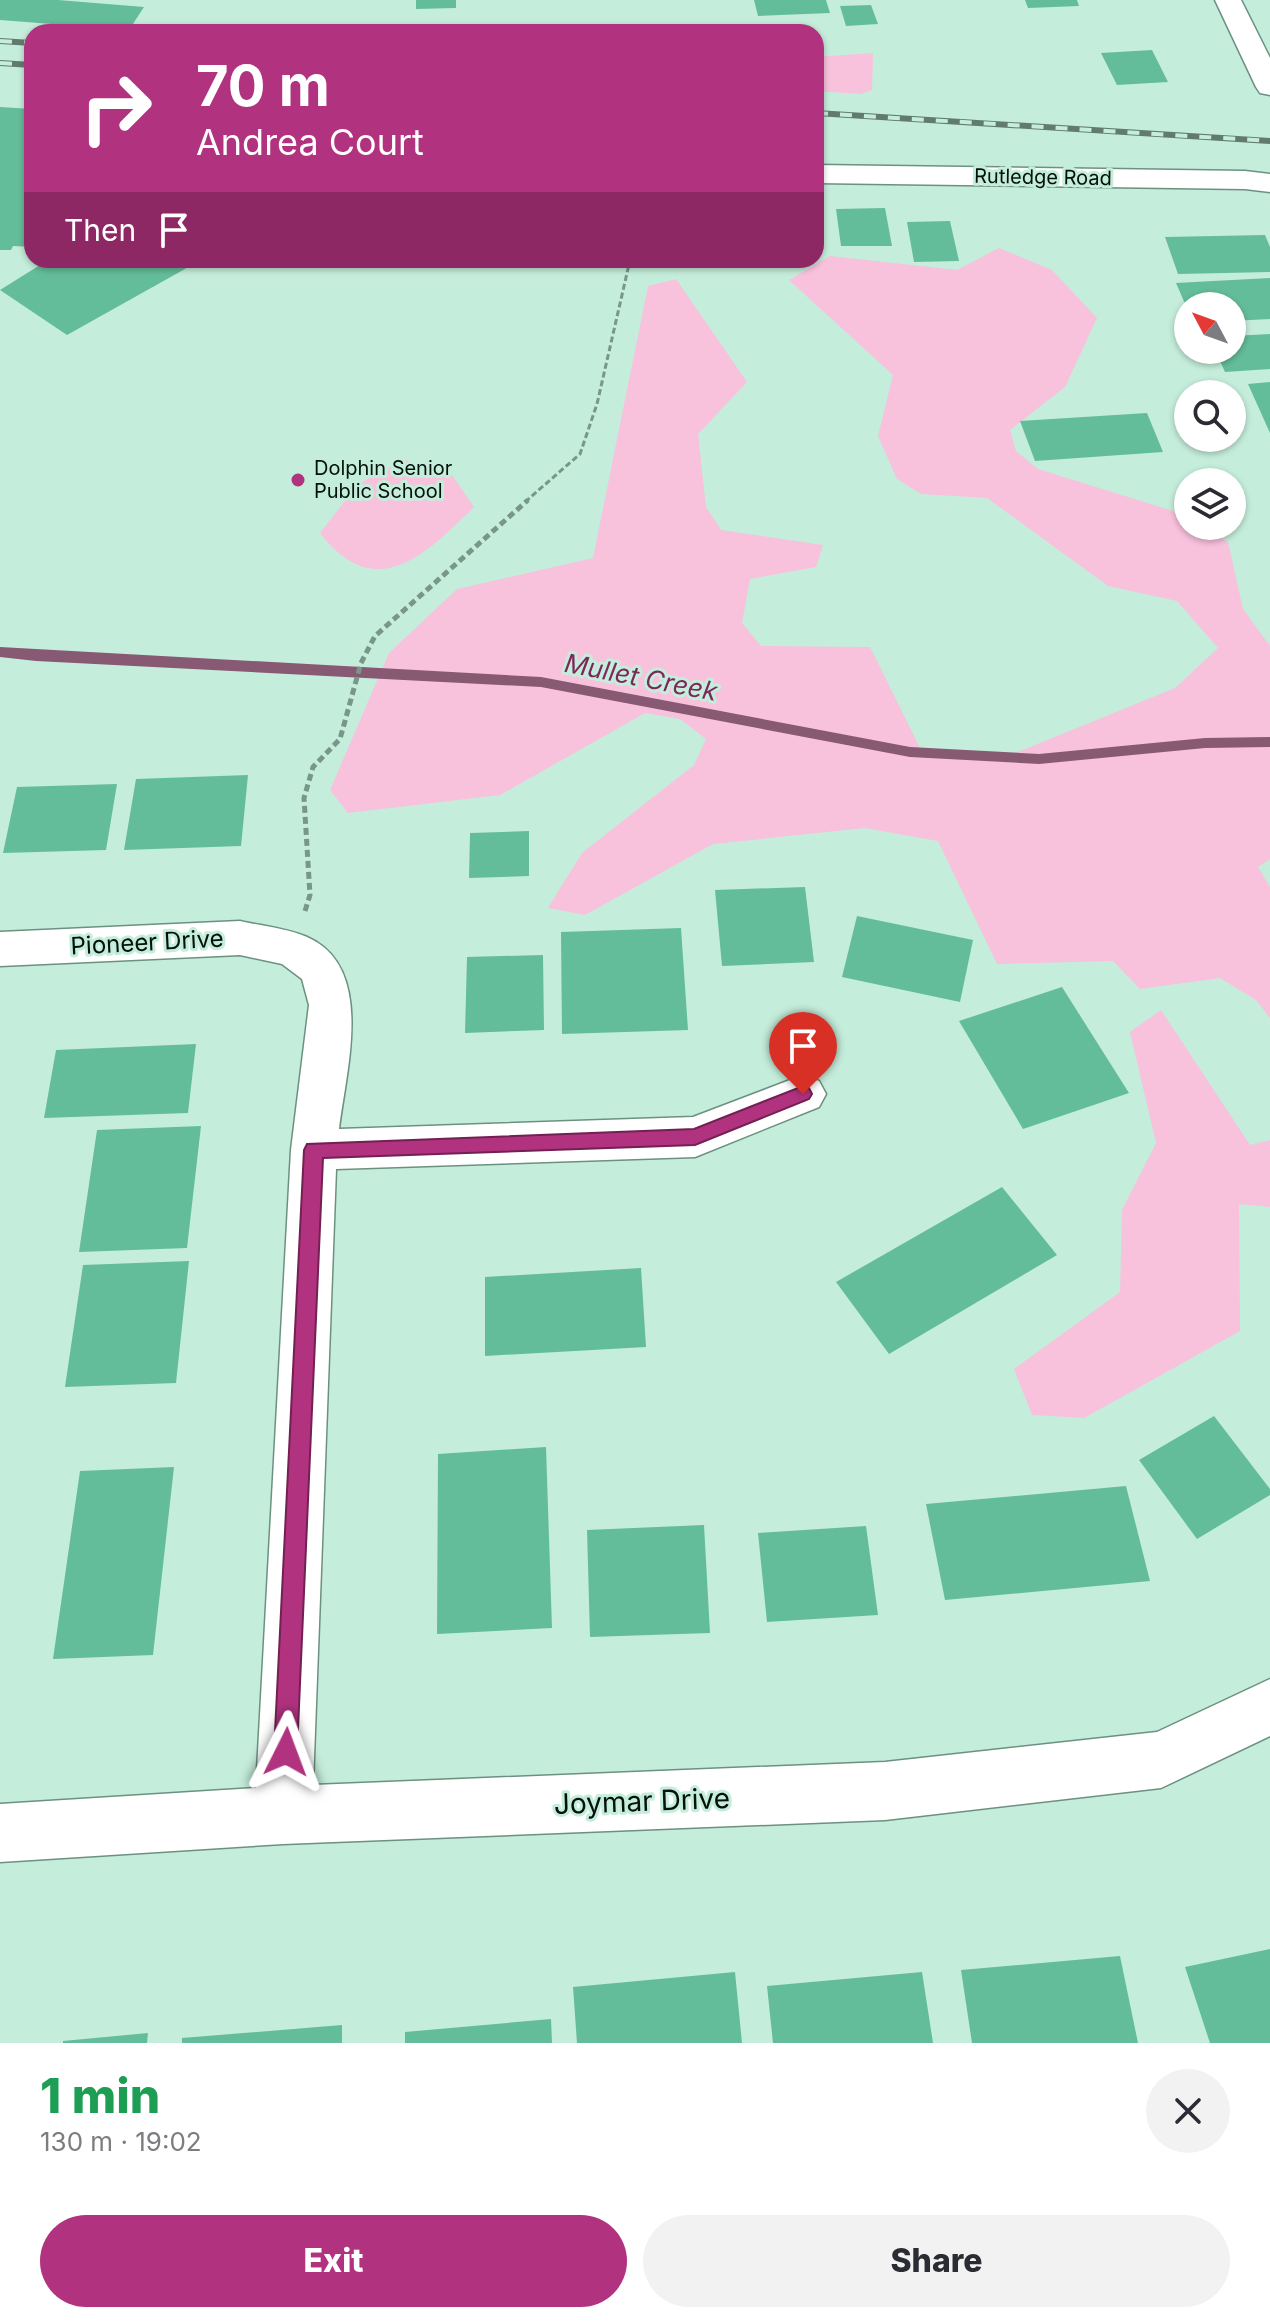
<!DOCTYPE html>
<html lang="en">
<head>
<meta charset="utf-8">
<style>
  body { margin:0; font-family:Inter,sans-serif; background:#f2f2f3; color:#2b2b33; height:100vh; display:flex; flex-direction:column; font-size:30px; white-space:nowrap }
  * { box-sizing:border-box; margin:0 }
  p { font-size:26px; color:#7c7c81 }
  .icon { flex:none; width:44px; height:44px; fill:none; stroke:currentColor; stroke-width:2; stroke-linecap:round; stroke-linejoin:round }
  .map { position:relative; height:2043px; overflow:hidden }
  .drawer { display:flex; flex-direction:column; background:#fff; flex:1 }
  .drawer>* { flex:none }
  .banner { position:absolute; left:24px; top:24px; width:800px; height:244px; border-radius:24px; box-shadow:0 2px 6px #0004; background:#b1327f; color:#fff; overflow:hidden }
  .needle { width:52px; rotate:311deg }
  .tools { position:absolute; left:1174px; top:292px; display:grid; gap:16px }
  .tools a { display:grid; place-items:center; width:72px; height:72px; border-radius:50%; background:#fff; box-shadow:0 2px 6px #0004; font-size:40px }
  .pin { position:absolute; display:grid; place-items:center; width:68px; height:68px; color:#fff; margin:-82px -34px; border-radius:50% 50% 50% 0; rotate:-45deg; box-shadow:0 0 8px #0007 }
  .pin .icon { rotate:45deg }
  .me { position:absolute; width:88px; margin:-44px; rotate:3deg; stroke-linejoin:round; filter:drop-shadow(0 0 6px #0008) }
  .turn { display:flex; align-items:center; gap:28px; height:168px; padding:0 40px; font-size:36px }
  .turn .icon { width:104px; height:104px; stroke-width:2.5 }
  .turn b { display:block; font-size:56px; line-height:68px }
  .then { display:flex; align-items:center; height:76px; padding:0 40px; background:#0003; gap:16px; font-size:30px }
  .round { display:grid; place-items:center; flex:none; width:84px; height:84px; border-radius:42px; background:#f2f2f3 }
  .head { display:flex; align-items:center; justify-content:space-between; height:136px; padding:0 40px }
  h1 { font-size:48px; font-weight:800; line-height:60px; color:#1e9e55 }
  .button { display:flex; gap:16px; margin-top:auto; padding:16px 40px }
  .button a { flex:1; height:92px; border-radius:48px; background:#b1327f; color:#fff; font-size:32px; font-weight:800; line-height:92px; text-align:center }
  .button a+a { background:#f2f2f3; color:#2b2b33 }
  .map>svg:first-child { display:block }
  .green { fill:#f8c1dc }
  .lines { fill:none; stroke-linecap:round; stroke-linejoin:round }
  .stream { fill:#875972; fill-rule:evenodd }
  .building { fill:#64bd9a }
  .street-casing { stroke:#6c9181; stroke-width:3 }
  .path-far1 { stroke:#789689; stroke-width:3; stroke-dasharray:6 3; stroke-linecap:butt }
  .path { stroke:#789689; stroke-width:5; stroke-dasharray:7 4; stroke-linecap:butt }
  .street { fill:#fff; fill-rule:evenodd }
  .rail-casing { stroke:#617b6f; stroke-width:6 }
  .rail { stroke:#c5eddb; stroke-width:4; stroke-dasharray:12; stroke-linecap:butt }
  .route { fill:#b1327f; stroke:#732053; stroke-width:2 }
  .poi-dot { fill:#b1327f; stroke:#c5eddb; stroke-width:3 }
  .labels { text-anchor:middle; dominant-baseline:central; stroke-width:6; stroke-linejoin:round; paint-order:stroke }
  .far-street-label { font-size:20px; fill:#04120c; stroke:#c5eddb }
  .far-poi-label { font-size:20px; fill:#04120c; stroke:#c5eddb; text-anchor:start }
  .street-label { font-size:24px; fill:#04120c; stroke:#c5eddb }
  .water-label { font-size:26px; font-style:italic; fill:#7d285b; stroke:#c5eddb }
  .near-street-label { font-size:28px; fill:#04120c; stroke:#c5eddb }
</style>
</head>
<body>
<div class="map">
<svg width="1270" height="2043" viewBox="0 0 1270 2043">
  <rect width="100%" height="100%" fill="#c5eddb"/>
  <path class="green" d="M873 53 872 90 861 94 816 91V57Z
    M999 248 1052 270 1097 318 1065 387 1010 430 1016 451 1038 469 1170 510 1188 520V526H1199L1228 542 1243 609 1270 646V859L1258 867 1270 887V1018L1256 1000 1220 978 1140 989 1113 961 997 964 938 841 865 828 713 844 585 915 548 908 582 853 694 765 706 739 680 719 645 713 500 795 348 813 330 790 389 653 457 589 593 558 648 286 676 279 747 382 698 434 706 507 721 530 823 545 816 567 750 579 742 623 761 646 870 647 922 752 998 760 1175 688 1218 648 1177 601 1108 586 987 498 921 494 897 479 878 436 893 375 789 280 830 256 957 270Z
    M406 460 452 475 474 507C425 555 376 605 320 533L358 484Z
    M1161 1010 1250 1145 1270 1140V1207L1239 1204 1240 1331 1084 1418 1032 1415 1014 1369 1120 1292 1122 1210 1156 1143 1130 1032Z"/>
  <g class="lines">
    <path class="stream" d="M0 647 541 677 910 747 1039 754 1205 738 1270 737V747L1205 748 1039 764 910 757 541 687 36 661 0 657Z"/>
  </g>
  <path class="building" d="M0 0H58L144 7 129 30 0 20Z
    M416 0H456V8L416 9Z
    M754 0H826L830 13 758 16Z
    M1025 0H1077L1079 6 1028 8Z
    M871 5 878 24 846 26 840 6Z
    M1152 50 1168 82 1117 85 1101 53Z
    M0 107 32 109V247L13 246 11 250H0Z
    M885 208 892 246H841L836 209Z
    M950 221 959 261 914 262 907 222Z
    M1265 235 1270 247V272L1178 274 1165 237Z
    M48 260H201L67 335 0 290Z
    M1270 278V319L1232 321V306H1186L1176 283Z
    M1270 334V369L1225 372 1215 350H1232V336Z
    M1270 382V433L1248 384Z
    M1147 413 1163 452 1035 461 1020 421Z
    M248 775 241 846 124 850 136 779Z
    M117 784 106 850 3 853 17 787Z
    M529 831V876L469 878 470 833Z
    M805 887 814 962 722 966 715 890Z
    M857 916 973 940 960 1002 842 977Z
    M681 928 688 1030 562 1034 561 932Z
    M543 955 544 1030 465 1033 467 957Z
    M1062 987 1129 1093 1023 1129 959 1021Z
    M196 1044 188 1113 44 1118 56 1050Z
    M201 1126 187 1248 79 1252 97 1130Z
    M1002 1187 1057 1255 889 1354 836 1282Z
    M189 1261 176 1383 65 1387 83 1265Z
    M641 1268 646 1347 485 1356V1277Z
    M1214 1416 1270 1489V1495L1197 1539 1139 1460Z
    M546 1447 552 1628 437 1634 438 1454Z
    M174 1467 153 1655 53 1659 80 1471Z
    M1126 1486 1150 1581 945 1600 926 1504Z
    M704 1525 710 1633 590 1637 587 1530Z
    M866 1526 878 1615 767 1622 758 1533Z
    M1270 1949V2043H1210L1185 1967Z
    M1120 1956 1138 2043H972L961 1970Z
    M735 1972 742 2043H577L573 1987Z
    M922 1972 933 2043H773L767 1986Z
    M551 2019 552 2043H405V2032Z
    M342 2025V2043H182V2038Z
    M148 2033 147 2043H63V2041Z"/>
  <g class="lines">
    <g class="street-casing">
      <path id="street" d="M1215 0H1241L1270 58V95L1260 93 1256 87Z
        M816 165 1245 171 1270 174V192L1245 189 816 183Z
        M240 921C262 926 286 928 307 937 376 967 346 1070 339 1129L693 1117 803 1075 819 1081 826 1094 819 1107 695 1157 336 1169 313 1785 885 1762 1157 1732 1270 1679V1736L1161 1788 885 1820 283 1844 0 1862V1804L256 1788 291 1150 309 1005 302 979 282 964 240 955 0 966V932Z"/>
    </g>
    <path class="path-far1" d="M525 502 580 454 597 404 630 260"/>
    <path class="path" d="M305 911 310 895 304 798 313 767 340 739 361 663 375 636 528 500"/>
    <use href="#street" class="street"/>
    <g class="rail-casing">
      <path id="rail" d="M0 41 32 43
        M0 63 32 65
        M816 113 1270 141"/>
    </g>
    <use href="#rail" class="rail"/>
  </g>
  <path class="route" d="M803 1086 809 1088 812 1094 809 1099 695 1145 323 1158 297 1752 294 1760 286 1763 277 1760 274 1752 304 1150 307 1144 694 1129Z"/>
  <circle class="poi-dot" cx="298" cy="480" r="8"/>
  <g class="labels">
    <g class="far-street-label">
      <text transform="translate(1043 177) rotate(1)">Rutledge Road</text>
    </g>
    <g class="far-poi-label">
      <text x="314" y="468">Dolphin Senior<tspan x="314" dy="23">Public School</tspan></text>
    </g>
    <g class="street-label">
      <text transform="translate(147 942) rotate(-3)">Pioneer Drive</text>
    </g>
    <g class="water-label">
      <text transform="translate(641 677) rotate(11)">Mullet Creek</text>
    </g>
    <g class="near-street-label">
      <text transform="translate(642 1801) rotate(-2)">Joymar Drive</text>
    </g>
  </g>
</svg>
<div class="tools">
<a><svg class="needle" viewBox="-14 -14 28 28"><path d="M0-13l5 13h-10z" fill="#e53935"/><path d="M0 13l5-13h-10z" fill="#7c7c81"/></svg></a>
<a><svg class="icon" aria-label="search" viewBox="0 0 24 24"><circle cx="10" cy="10" r="6"/><path d="M15 15l6 6"/></svg></a>
<a><svg class="icon" aria-label="layers" viewBox="0 0 24 24"><path d="M12 4l9 5-9 5-9-5zM3 14l9 5 9-5"/></svg></a>
</div>
<div class="pin" style="left:803px;top:1094px;background:#d93025"><svg class="icon" aria-label="arrive" viewBox="0 0 24 24"><path d="M6 21V4h12l-3 4 3 4H6"/></svg></div>
<svg class="me" style="left:286px;top:1752px" viewBox="-20 -20 40 40"><path d="M0-17L14 15 0 8-14 15z" fill="#b1327f" stroke="#fff" stroke-width="4"/></svg>
<div class="banner">
<div class="turn"><svg class="icon" aria-label="right" viewBox="0 0 24 24"><path d="M7 20v-9h11M14 6l5 5-5 5"/></svg><div><b>70 m</b>Andrea Court</div></div>
<div class="then">Then<svg class="icon" aria-label="arrive" viewBox="0 0 24 24"><path d="M6 21V4h12l-3 4 3 4H6"/></svg></div>
</div>
</div>
<section class="drawer">
<div class="head"><div><h1>1 min</h1><p>130 m · 19:02</p></div><a class="round"><svg class="icon" aria-label="close" viewBox="0 0 24 24"><path d="M6 6l12 12M18 6L6 18"/></svg></a></div>
<div class="button"><a>Exit</a><a>Share</a></div>
</section>
</body>
</html>
